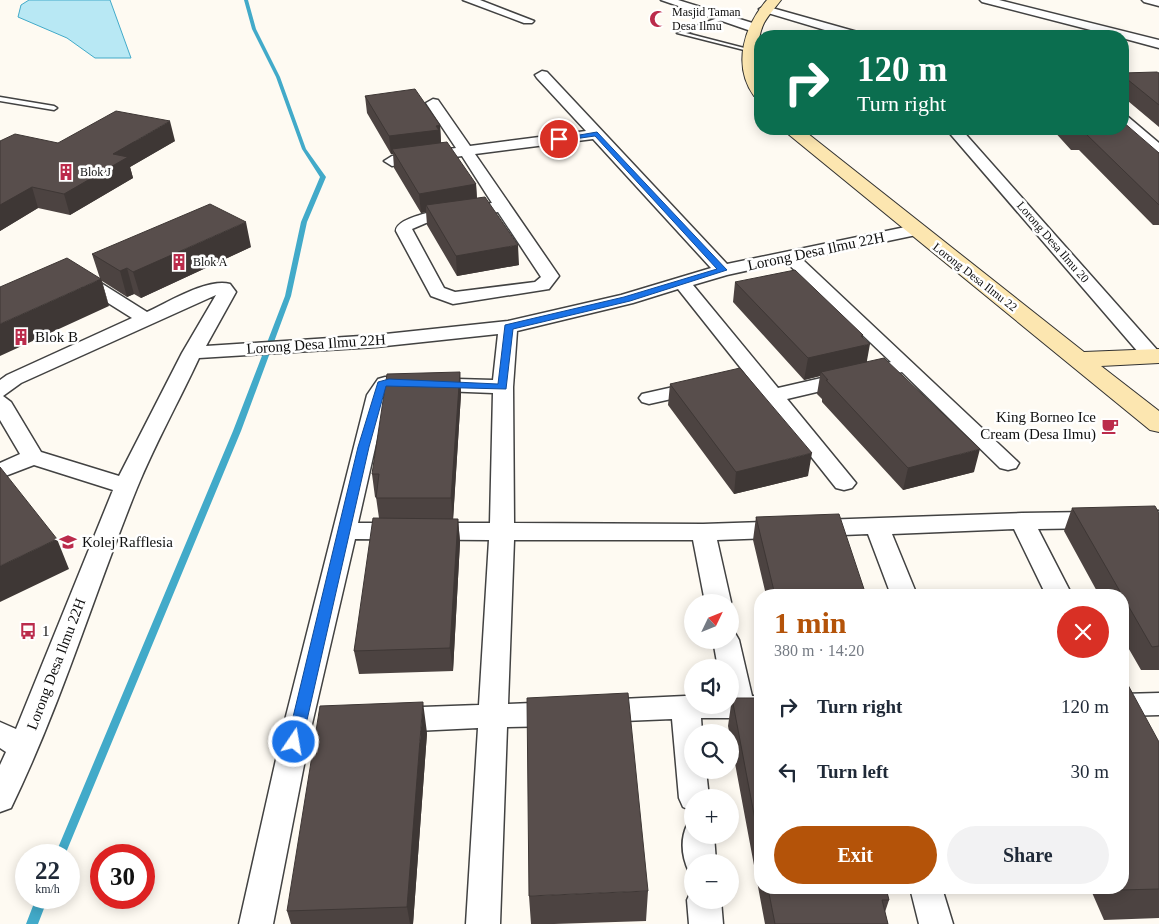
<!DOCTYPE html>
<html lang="en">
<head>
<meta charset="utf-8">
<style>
  body { margin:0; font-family:"Times New Roman",serif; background:#f2f2f3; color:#1f2937; height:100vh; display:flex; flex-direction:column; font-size:19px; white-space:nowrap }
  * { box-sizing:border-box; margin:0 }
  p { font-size:16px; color:#747a83 }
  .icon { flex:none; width:28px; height:28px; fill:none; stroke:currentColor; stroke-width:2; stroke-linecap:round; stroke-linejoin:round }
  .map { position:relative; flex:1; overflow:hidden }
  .side { position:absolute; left:754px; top:589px; width:375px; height:305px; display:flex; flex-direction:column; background:#fff; border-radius:20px; box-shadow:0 2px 12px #0003 }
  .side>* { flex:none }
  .guide { position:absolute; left:754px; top:30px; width:375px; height:105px; border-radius:20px; box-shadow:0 2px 12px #0003; background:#0b6e4f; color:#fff; overflow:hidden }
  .needle { width:32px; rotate:47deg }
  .controls { position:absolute; left:684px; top:594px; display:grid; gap:10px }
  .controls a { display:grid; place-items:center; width:55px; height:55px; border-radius:50%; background:#fff; box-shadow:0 2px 12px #0003; font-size:25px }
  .speed { position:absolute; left:15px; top:844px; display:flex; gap:10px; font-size:25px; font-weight:700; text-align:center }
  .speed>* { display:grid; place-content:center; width:65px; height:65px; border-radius:50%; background:#fff; box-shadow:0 2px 12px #0003; line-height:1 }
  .speed small { font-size:12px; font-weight:400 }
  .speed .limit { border:8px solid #d22; background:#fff; color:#111 }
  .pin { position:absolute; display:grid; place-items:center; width:42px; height:42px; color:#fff; margin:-21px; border:2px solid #fff; border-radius:50%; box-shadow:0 1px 5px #0007 }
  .me { position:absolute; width:55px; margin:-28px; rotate:12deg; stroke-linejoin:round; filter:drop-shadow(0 0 4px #0008) }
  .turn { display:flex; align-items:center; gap:18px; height:105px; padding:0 20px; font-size:22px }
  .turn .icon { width:65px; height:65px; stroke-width:2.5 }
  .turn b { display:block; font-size:35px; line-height:42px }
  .round { display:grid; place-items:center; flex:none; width:52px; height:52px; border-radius:26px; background:#f2f2f3 }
  .headline { display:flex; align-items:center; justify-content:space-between; height:85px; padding:0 20px }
  h1 { font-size:30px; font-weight:600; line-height:38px; color:#b45309 }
  .action { display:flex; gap:10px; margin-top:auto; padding:10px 20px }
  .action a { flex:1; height:58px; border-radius:30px; background:#b45309; color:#fff; font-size:20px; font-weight:600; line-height:58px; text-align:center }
  .action a+a { background:#f2f2f3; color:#1f2937 }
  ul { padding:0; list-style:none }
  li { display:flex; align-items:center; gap:15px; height:65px; padding:0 20px }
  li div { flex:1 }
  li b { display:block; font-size:19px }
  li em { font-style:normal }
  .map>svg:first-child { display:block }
  .water { fill:#b8e8f4; stroke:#42aac9 }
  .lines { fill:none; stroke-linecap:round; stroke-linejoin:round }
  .stream { fill:#42aac9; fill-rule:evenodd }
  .lane-casing { stroke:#424242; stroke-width:3 }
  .street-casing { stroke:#424242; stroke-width:3 }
  .secondary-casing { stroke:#313131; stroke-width:2 }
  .lane { fill:#fff; fill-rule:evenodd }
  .street { fill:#fff; fill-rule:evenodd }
  .secondary { fill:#fce6b0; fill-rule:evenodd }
  .wall { fill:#4c4341 }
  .shaded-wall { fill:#3e3735 }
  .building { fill:#584e4c; stroke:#3e3735 }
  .route { fill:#1a73e8; stroke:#114b97 }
  .labels { text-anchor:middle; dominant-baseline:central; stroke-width:5; stroke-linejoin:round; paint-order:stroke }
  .far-poi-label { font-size:12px; fill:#0f0f0f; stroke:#fff; text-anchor:start }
  .far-street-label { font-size:12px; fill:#0f0f0f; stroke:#fff }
  .street-label { font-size:15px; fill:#0f0f0f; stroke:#fff }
  .poi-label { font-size:15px; fill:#0f0f0f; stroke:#fff; text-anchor:start }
</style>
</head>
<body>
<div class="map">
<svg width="1159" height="924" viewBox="0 0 1159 924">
  <rect width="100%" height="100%" fill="#fefaf2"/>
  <path class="water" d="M29 0H110L131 58H95L67 38 18 17 21 5Z"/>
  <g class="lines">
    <path class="stream" d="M244 0H248L256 29 280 77 306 149 326 177 307 222 291 296 241 431 65 855H55L233 431 285 296 301 222 320 177 302 149 276 77 252 29Z
      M36 898H48L38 924H26Z"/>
    <g class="lane-casing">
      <path id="lane" d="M723 16 725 19 686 33 752 50V52L677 33Z
        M0 97 54 106 57 108 54 110 0 101Z"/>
    </g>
    <g class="street-casing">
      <path id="street" d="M463 0H480L534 21 532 23H524Z
        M661 0H678L759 25 761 28 759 31H751Z
        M980 0H999L1159 40V48L1122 38V36H1114L982 2Z
        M1142 0H1159V6L1144 2Z
        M765 6 861 33 863 36H845L761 11 759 9Z
        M542 71 547 72 727 264 915 225 921 226 923 230 921 234 802 259 1019 463 1016 468 1008 470 1000 468 902 372 787 399 856 483 852 488 844 490 836 488 678 289 633 303 517 331 513 387 514 523 703 524 1022 513 1159 511V527L1038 529 1072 595H1046L1014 529 892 534 917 595H891L868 534 717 540 731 602 730 604 705 602 693 540H514L508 704 557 702 567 706 571 714 567 722 557 726 507 727 500 924H466L478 728 394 732 384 728 380 720 384 712 394 708 479 705 489 540 355 539 312 724 273 924H239L284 724 367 395 378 379 385 377 493 380 498 334 376 347 199 358C179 401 155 444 137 488 94 594 61 705 11 808L0 812V765L6 752 0 748V722L16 729 113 490 34 465 0 478V463L20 454 0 420V380L7 375 132 318 73 281 70 277 73 273H85L147 312C169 302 207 278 230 284L236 292 206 346 376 335 508 321 621 295 711 268 593 139 475 154 559 276 549 289 453 304 431 296 396 231C396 212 476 205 492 203L462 156 392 166 384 161 392 156 456 148 426 103 433 99 438 100 470 146 586 131 537 78 535 75ZM498 212 541 277 535 282 455 292 444 288 412 229 426 223ZM786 262 891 362 778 388 693 285 727 275ZM216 295 182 353 119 476 41 452 11 402 3 396 21 383ZM391 389 493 393 490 523H358L387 395Z
        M1122 115 1127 116 1159 143V154L1154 153 1122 127Z
        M946 129H961L1159 352V360H1145Z
        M700 381 707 383 710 387 707 391 649 404 642 402 639 398 642 394Z
        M730 631 735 633 739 640 752 696H760V718H701L702 732H692V770H706L709 798H692V811L683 807 679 798 672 719 599 722 589 719 585 711 589 703 599 700 685 696H692V705H730V668H718L713 640H730Z
        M1159 693V715L1122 716V694Z
        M692 823V835H714L716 862H692V874L689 872C682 857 680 840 687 825Z
        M910 888H942L953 924H919Z
        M692 889V900H721L723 924H689L687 900Z"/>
    </g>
    <g class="secondary-casing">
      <path id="secondary" d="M767 0H781C775 8 769 14 764 23 753 46 760 73 760 98L754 96C732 65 744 26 767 0Z
        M782 129H802L1084 352 1159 349V363L1101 366 1159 411V432L1150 430Z"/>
    </g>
    <use href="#lane" class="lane"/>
    <use href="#street" class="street"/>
    <use href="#secondary" class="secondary"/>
  </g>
  <path class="wall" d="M1122 73H1159V127L1122 96Z
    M365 96 440 125 441 142 476 184 477 198 519 265 457 276 427 225 426 212 421 213 394 168 393 154H391L367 113Z
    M1052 129H1122L1159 153V225H1153L1079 150H1071Z
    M0 141 58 143 175 141 130 167 133 178 70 215 38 208 0 231Z
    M251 247 141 298 134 294 127 297 102 281 109 306 92 254Z
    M735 282 863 337 867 362 974 472 903 490 822 402V399L817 394 820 376 804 380 733 302Z
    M460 372 461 394 453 519H458L460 542 453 671 359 674 354 651 379 518 376 497H375L372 474Z
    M670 384 808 476 734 494 668 405Z
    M1072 508 1159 513V670H1141L1122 637V595H1099L1064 531Z
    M756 517 866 595H766L753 540Z
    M732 698H760V888H886L889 900 885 912 888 924H765L728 726Z
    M427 733 413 924H291L287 911Z
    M1159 742V918L1104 920 1090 888H1122Z
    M648 891 646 921 554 924H531L529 896Z"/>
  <path class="shaded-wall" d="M170 121 175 141 130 167 133 178 70 215 64 194 113 154Z
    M440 125 441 143 392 149 393 154H391L389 136Z
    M476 184 477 203 426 205V212L421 213 419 194Z
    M32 187 38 208 0 231V205Z
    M246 222 251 247 141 298 133 272Z
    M518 245 519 265 457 276 456 256Z
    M127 268 134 294 127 297 120 271Z
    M101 279 109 306 0 356V324Z
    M863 335 861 346 870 344 866 366 821 372 820 376 804 380 808 358Z
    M460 372 461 394 453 521 451 498Z
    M980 449 974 472 903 490 908 468Z
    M812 453 808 476 734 494 736 472Z
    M458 519 460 542 453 671 450 648Z
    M57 539 69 569 0 602V566Z
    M423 702 427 733 413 924H410L407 907Z"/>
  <path class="building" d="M1157 72 1159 73V105L1122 75V73Z
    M415 89 440 125 436 126 439 130 389 136 365 96Z
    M116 111 170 121 113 154 128 157 64 194 32 187 0 205V141L15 134 58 143Z
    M1122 121 1159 153V205L1084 132H1076L1073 129H1122Z
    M447 142 476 184 419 194 392 149Z
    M485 197 518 245 456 256 426 205Z
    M210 204 246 222 133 272 127 268 120 271 92 254Z
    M67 258 101 279 0 324V287Z
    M795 270 863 335 861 336 870 344 808 358 735 282Z
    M884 358 980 449 908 468 826 380H828L821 372Z
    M740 368 812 453 736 472 670 384Z
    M460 372 451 498H376L379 474H372L387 374Z
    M0 467 57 539 0 566Z
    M1155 506 1159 513V646L1152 647 1072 508Z
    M839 514 866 595H775L756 517Z
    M373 518 458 519 450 648 354 651Z
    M1122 685H1128L1159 742V889L1120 890 1119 888H1122Z
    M628 693 648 891 529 896 527 698Z
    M732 698H760V846Z
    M423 702 407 907 287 911 320 706Z
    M768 888H886L889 900H882L888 924H775Z"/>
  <path class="route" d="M597 132 727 270 630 301 513 329 506 389 386 386 369 447 302 742 299 746 294 748 289 746 287 742 358 447 378 382 389 379 498 384 505 325 624 297 717 269 595 136 559 141 556 139Z"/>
  <defs>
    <g id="mosque-bare" transform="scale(1.35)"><path d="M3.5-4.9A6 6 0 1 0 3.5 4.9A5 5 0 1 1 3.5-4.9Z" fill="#bb2b4b" stroke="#fff" stroke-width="2.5" paint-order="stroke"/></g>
    <g id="building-bare" transform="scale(1.35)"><path d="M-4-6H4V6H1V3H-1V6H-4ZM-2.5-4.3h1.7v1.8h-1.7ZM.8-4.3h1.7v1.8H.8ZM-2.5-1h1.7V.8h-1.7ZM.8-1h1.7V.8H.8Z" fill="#bb2b4b" stroke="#fff" stroke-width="2.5" paint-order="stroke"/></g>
    <g id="cafe-bare" transform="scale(1.35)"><path d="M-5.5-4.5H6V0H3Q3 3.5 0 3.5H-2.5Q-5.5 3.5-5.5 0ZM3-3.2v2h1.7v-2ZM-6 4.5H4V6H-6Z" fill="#bb2b4b" stroke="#fff" stroke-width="2.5" paint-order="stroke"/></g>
    <g id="university-bare" transform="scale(1.35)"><path d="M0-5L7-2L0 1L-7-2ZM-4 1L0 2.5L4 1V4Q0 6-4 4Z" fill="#bb2b4b" stroke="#fff" stroke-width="2.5" paint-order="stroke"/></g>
    <g id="bus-bare" transform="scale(1.35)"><path d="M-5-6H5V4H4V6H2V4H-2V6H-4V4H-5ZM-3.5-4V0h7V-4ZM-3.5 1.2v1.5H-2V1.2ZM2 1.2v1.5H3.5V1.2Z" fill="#bb2b4b" stroke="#fff" stroke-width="2.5" paint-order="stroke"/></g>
  </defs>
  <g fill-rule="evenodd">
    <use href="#mosque-bare" x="658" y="19"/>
    <use href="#building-bare" x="66" y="172"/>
    <use href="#building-bare" x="179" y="262"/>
    <use href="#building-bare" x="21" y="337"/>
    <use href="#cafe-bare" x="1110" y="426"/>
    <use href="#university-bare" x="68" y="542"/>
    <use href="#bus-bare" x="28" y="631"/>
  </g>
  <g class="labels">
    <g class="far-poi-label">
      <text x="672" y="12">Masjid Taman<tspan x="672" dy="14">Desa Ilmu</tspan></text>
      <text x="80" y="172">Blok J</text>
      <text x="193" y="262">Blok A</text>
    </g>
    <g class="far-street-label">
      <text transform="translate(1053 242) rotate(49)">Lorong Desa Ilmu 20</text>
      <text transform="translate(975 277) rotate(38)">Lorong Desa Ilmu 22</text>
    </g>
    <g class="street-label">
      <text transform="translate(816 251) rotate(-12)">Lorong Desa Ilmu 22H</text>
      <text transform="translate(316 344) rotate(-4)">Lorong Desa Ilmu 22H</text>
      <text transform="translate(56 664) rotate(-69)">Lorong Desa Ilmu 22H</text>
    </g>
    <g class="poi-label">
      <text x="35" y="337">Blok B</text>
      <text x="1096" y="417" text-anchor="end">King Borneo Ice<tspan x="1096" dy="17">Cream (Desa Ilmu)</tspan></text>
      <text x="82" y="542">Kolej Rafflesia</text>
      <text x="42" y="631">1</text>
    </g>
  </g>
</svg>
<div class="controls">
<a><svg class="needle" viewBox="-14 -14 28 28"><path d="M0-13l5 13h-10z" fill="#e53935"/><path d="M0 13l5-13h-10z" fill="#747a83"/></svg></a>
<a><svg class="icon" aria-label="sound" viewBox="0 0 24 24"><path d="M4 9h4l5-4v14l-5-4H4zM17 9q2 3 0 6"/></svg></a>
<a><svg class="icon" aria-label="search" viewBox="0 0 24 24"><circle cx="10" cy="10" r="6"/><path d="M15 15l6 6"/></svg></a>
<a>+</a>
<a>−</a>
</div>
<div class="speed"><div>22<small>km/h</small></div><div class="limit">30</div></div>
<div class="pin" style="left:559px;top:139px;background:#d93025"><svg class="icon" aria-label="arrive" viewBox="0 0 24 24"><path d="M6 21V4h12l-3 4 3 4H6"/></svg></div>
<svg class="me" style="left:294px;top:742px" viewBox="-20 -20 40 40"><circle r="17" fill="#1a73e8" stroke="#fff" stroke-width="3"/><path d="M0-11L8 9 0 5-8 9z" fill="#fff"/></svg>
<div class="guide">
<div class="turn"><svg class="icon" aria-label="right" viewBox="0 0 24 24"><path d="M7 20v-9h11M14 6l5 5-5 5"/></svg><div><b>120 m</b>Turn right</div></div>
</div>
<section class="side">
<div class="headline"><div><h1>1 min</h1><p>380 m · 14:20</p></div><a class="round" style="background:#d93025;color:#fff"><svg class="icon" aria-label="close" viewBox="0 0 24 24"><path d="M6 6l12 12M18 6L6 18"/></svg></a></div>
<ul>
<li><svg class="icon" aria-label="right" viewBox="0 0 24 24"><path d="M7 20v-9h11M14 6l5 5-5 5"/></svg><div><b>Turn right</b></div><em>120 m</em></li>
<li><svg class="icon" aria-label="left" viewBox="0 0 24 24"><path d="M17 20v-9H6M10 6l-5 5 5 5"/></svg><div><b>Turn left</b></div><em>30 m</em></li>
</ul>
<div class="action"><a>Exit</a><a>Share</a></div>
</section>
</div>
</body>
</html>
